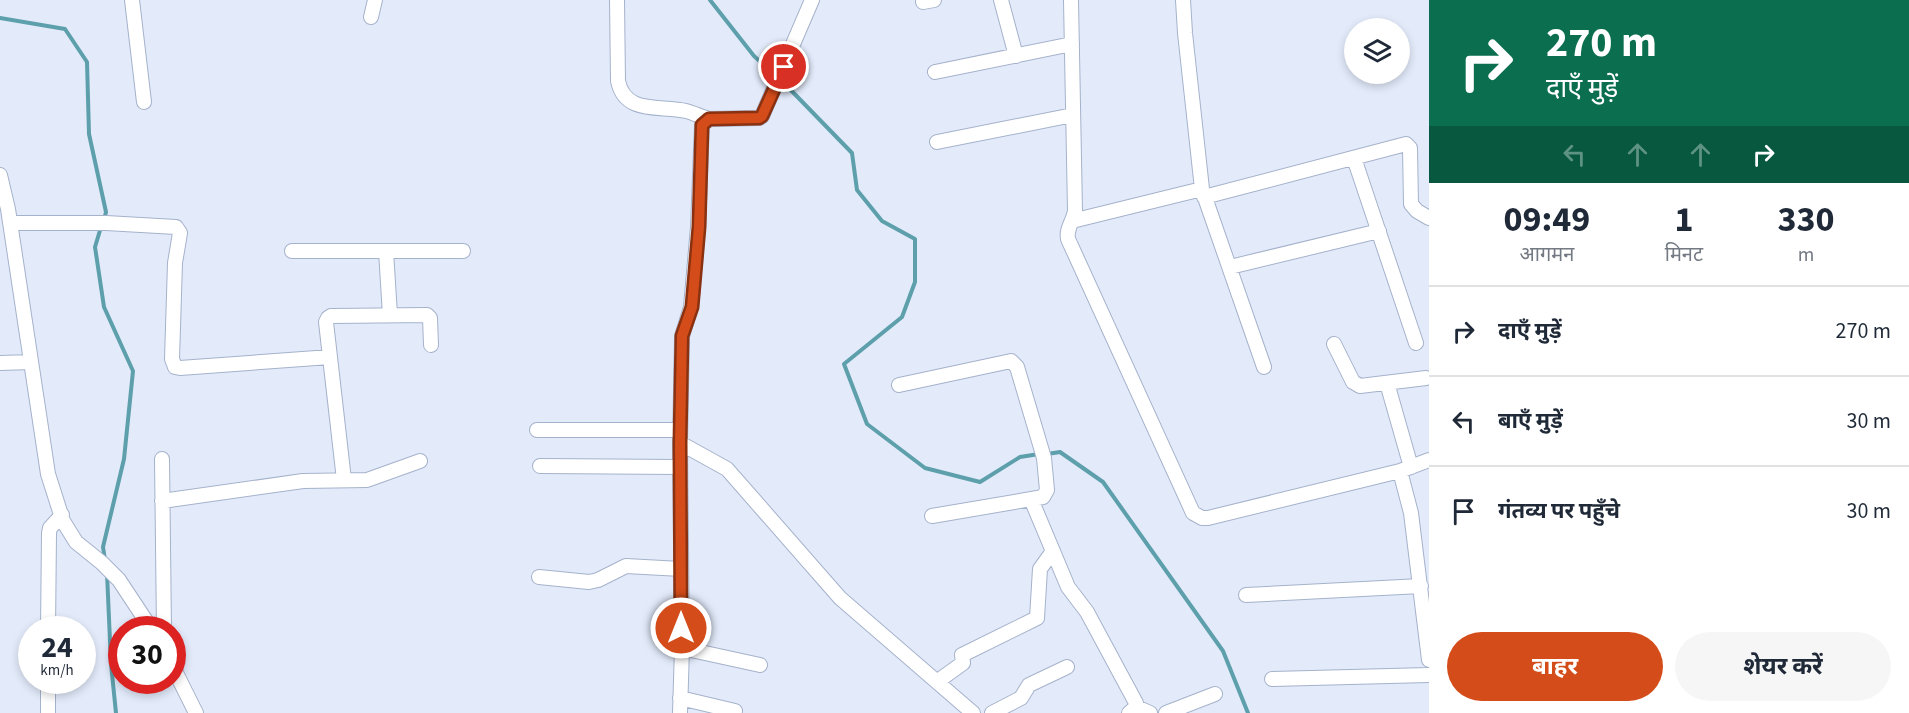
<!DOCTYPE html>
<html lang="hi">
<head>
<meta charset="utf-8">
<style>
  body { margin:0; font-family:"Source Sans 3","Noto Sans Devanagari",sans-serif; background:#f6f6f7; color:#1f2937; height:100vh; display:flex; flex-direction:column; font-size:22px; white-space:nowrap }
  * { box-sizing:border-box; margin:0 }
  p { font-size:20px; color:#747a83 }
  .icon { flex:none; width:33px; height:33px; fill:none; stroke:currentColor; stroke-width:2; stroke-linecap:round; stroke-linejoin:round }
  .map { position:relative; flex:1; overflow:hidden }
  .panel { display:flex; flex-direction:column; background:#fff; width:480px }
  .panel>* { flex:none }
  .banner { background:#0b6e4f; color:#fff; overflow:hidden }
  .controls { position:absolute; left:1344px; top:18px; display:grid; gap:12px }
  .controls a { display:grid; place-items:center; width:66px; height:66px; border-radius:50%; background:#fff; box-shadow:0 3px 9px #0003; font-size:30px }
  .speed { position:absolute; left:18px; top:616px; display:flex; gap:12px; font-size:30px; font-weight:700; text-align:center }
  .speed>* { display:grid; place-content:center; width:78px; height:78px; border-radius:50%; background:#fff; box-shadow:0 3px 9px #0003; line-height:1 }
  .speed small { font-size:15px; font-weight:400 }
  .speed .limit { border:9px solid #d22; background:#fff; color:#111 }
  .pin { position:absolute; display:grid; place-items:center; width:51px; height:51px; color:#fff; margin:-26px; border:3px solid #fff; border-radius:50%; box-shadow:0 2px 6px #0007 }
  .me { position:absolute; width:66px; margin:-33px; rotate:0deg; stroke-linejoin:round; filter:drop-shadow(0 0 4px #0008) }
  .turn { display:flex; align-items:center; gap:21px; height:126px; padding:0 18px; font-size:27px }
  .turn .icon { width:78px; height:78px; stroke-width:2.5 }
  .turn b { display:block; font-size:42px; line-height:51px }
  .lanes { display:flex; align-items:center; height:57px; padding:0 18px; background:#0003; justify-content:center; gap:30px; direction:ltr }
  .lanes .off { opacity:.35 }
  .eta { display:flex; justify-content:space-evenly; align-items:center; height:102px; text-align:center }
  .eta b { font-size:36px; font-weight:700; line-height:42px }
  .cta { display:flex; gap:12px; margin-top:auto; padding:12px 18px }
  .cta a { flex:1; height:69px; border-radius:36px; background:#d34c19; color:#fff; font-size:24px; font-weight:700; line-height:69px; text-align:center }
  .cta a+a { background:#f6f6f7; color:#1f2937 }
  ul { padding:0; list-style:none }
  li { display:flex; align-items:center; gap:18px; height:90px; padding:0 18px; border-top:2px solid #e0e1e3 }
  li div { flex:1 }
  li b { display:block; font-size:22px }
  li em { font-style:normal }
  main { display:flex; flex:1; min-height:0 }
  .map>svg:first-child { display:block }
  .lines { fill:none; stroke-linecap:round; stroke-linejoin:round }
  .stream { stroke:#5d9fab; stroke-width:4 }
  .minor-casing { stroke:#a5b2cb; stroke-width:16 }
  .minor { stroke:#fff; stroke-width:14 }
  .route-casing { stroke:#893110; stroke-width:15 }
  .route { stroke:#d34c19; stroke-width:10 }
</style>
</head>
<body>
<main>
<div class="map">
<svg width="1429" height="713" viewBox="0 0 1429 713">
  <rect width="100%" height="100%" fill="#e3ebfb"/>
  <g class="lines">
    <path class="stream" d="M710 0 754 56 776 76
      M0 18 65 29 87 62 89 134 106 212 104 220
      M782 81 852 153 857 190 882 221 915 239V282L902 317 844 364 867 424 925 468 980 482 1020 457 1039 454
      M101 227 95 247 104 307 133 371 124 459 103 547 105 560
      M1047 454 1060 452 1103 482 1223 651 1248 713
      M107 573 111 664 116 713"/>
    <g class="minor-casing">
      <path id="minor" d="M132 0 144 102
        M617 0 618 81C625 115 660 105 686 111 694 113 701 117 709 119
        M1001 0 1016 56
        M1071 0 1075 211C1073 222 1066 228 1068 239L1193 513 1202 518H1208L1400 471 1429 460
        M1183 0 1185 33 1202 189 1264 367
        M923 2 934 0
        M371 17 375 0
        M935 72 1072 44
        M937 142 1073 115
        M1354 158 1416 343
        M0 175 8 209 48 474 63 521 76 542 102 563 119 580 152 630
        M1204 197 1406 144 1410 148 1411 204 1417 211 1429 218
        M1072 221 1202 189
        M10 223H106L176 227 180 233 175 263 172 359 175 367 180 368 330 357
        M292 251H463
        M386 251 390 315
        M1230 267 1379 231
        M1334 344 1353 382 1360 386 1426 378
        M0 363 31 362
        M1387 383 1411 467
        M899 385 1011 361 1017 367 1044 458 1047 490 1043 497 932 516
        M537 430H680
        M680 443 727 469 840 598 973 713
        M162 459 164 630
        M540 466 680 467
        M1400 471 1411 513 1429 660
        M344 480 326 322 328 318 331 316 427 315 430 318 431 345
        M1031 499 1068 587 1087 612 1136 703V707L1129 713
        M162 501 303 481 367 480 420 461
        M539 577 589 582 598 580 626 566 681 569
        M1246 595 1421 586
        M48 630 49 533 50 528 62 515
        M682 648 760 665
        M172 665 196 713
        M1272 679 1429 675
        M938 681 963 663 962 655 1037 618 1040 569 1053 551
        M680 698 735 711
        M1136 707 1150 713
        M48 713V681
        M680 713 682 648 680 443 682 336 691 307 698 227 702 125 709 119 759 118 762 116 812 0
        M992 713 1021 698 1029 685 1067 667
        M1166 713 1215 694"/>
    </g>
    <use href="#minor" class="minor"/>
  </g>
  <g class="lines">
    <g class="route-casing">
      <path id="route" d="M681 628 680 443 682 336 692 307 699 227 702 125 709 119 759 118 762 116 784 67"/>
    </g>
    <use href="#route" class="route"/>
  </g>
</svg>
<div class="controls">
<a><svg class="icon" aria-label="layers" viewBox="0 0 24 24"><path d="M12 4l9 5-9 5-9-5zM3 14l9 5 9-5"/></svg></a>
</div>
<div class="speed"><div>24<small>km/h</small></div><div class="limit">30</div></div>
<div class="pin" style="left:784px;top:67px;background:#d93025"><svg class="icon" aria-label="arrive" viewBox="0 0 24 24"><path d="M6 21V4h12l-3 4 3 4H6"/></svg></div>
<svg class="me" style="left:681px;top:628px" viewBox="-20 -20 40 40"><circle r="17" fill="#d34c19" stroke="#fff" stroke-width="3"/><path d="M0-11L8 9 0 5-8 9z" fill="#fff"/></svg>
</div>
<section class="panel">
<div class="banner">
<div class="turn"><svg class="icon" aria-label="right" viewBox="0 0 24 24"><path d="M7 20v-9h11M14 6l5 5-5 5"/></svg><div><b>270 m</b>दाएँ मुड़ें</div></div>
<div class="lanes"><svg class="icon off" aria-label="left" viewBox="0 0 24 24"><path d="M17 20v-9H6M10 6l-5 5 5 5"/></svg><svg class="icon off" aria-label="ahead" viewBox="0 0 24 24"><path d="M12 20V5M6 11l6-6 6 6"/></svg><svg class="icon off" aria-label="ahead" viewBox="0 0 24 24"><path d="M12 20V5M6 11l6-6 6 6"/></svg><svg class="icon" aria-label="right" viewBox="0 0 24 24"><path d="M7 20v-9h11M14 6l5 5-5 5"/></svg></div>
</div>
<div class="eta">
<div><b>09:49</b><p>आगमन</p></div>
<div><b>1</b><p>मिनट</p></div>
<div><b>330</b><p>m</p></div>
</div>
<ul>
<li><svg class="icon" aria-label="right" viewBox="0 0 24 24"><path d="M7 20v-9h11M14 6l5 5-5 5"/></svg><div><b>दाएँ मुड़ें</b></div><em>270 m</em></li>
<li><svg class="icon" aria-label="left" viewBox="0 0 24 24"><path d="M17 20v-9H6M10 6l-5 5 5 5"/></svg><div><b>बाएँ मुड़ें</b></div><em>30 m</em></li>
<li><svg class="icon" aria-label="arrive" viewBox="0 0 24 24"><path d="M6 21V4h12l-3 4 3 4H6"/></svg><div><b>गंतव्य पर पहुँचे</b></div><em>30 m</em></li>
</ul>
<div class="cta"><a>बाहर</a><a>शेयर करें</a></div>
</section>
</main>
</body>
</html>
